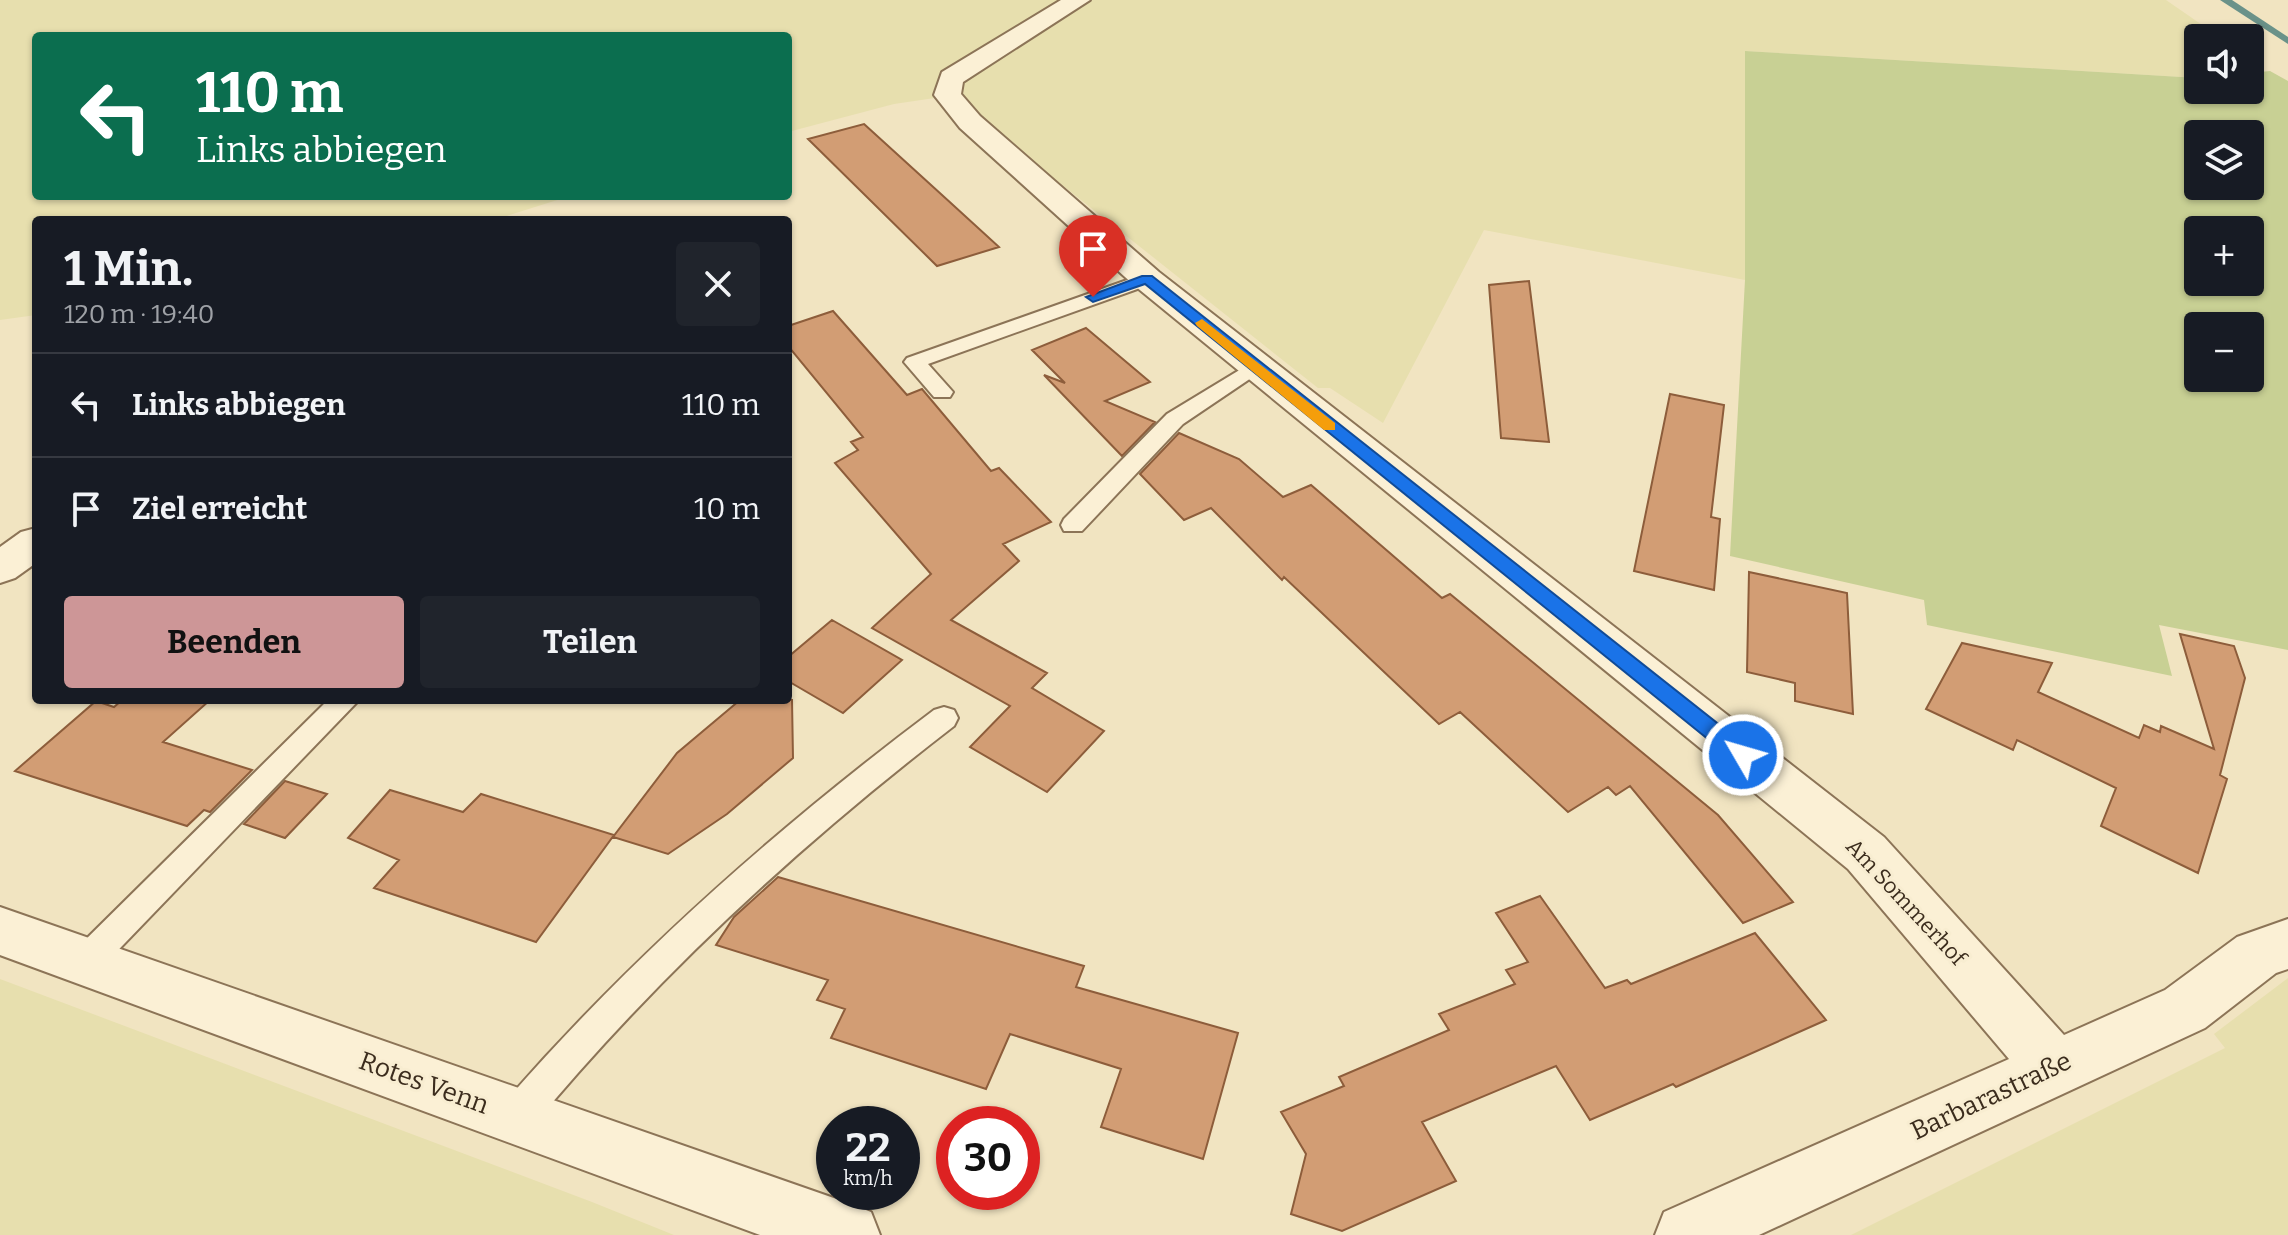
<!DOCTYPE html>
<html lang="de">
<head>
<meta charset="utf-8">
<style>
  body { margin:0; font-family:Bitter,serif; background:#20242c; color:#f1f3f6; height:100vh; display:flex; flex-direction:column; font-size:30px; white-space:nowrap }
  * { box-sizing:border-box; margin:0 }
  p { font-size:26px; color:#9ea1a6 }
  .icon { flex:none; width:44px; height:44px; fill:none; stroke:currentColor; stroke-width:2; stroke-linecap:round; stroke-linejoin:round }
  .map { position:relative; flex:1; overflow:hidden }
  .drawer { position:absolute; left:32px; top:216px; width:760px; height:488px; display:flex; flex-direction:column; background:#171b24; border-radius:8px; box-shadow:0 2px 6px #0004 }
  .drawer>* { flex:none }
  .banner { position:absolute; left:32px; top:32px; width:760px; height:168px; border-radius:8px; box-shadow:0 2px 6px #0004; background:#0b6e4f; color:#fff; overflow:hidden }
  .controls { position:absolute; left:2184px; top:24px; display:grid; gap:16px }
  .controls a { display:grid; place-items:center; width:80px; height:80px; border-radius:8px; background:#171b24; box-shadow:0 2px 6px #0004; font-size:40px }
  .speed { position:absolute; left:816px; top:1106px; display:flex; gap:16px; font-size:40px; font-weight:700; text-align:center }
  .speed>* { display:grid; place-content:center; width:104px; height:104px; border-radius:50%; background:#171b24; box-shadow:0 2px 6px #0004; line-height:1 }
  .speed small { font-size:20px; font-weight:400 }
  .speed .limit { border:12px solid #d22; background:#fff; color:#111 }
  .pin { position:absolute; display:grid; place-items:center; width:68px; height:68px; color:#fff; margin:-82px -34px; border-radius:50% 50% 50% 0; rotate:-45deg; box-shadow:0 0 8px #0007 }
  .pin .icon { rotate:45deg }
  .me { position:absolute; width:88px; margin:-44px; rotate:308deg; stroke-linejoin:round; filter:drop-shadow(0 0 6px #0008) }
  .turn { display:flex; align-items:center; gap:28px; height:168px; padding:0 32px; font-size:36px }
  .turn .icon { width:104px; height:104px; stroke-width:2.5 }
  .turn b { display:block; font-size:56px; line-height:68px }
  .round { display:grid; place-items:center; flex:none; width:84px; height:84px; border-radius:8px; background:#20242c }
  .headline { display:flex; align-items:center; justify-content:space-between; height:136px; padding:0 32px }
  h1 { font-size:48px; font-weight:700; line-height:60px }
  .primary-button { display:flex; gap:16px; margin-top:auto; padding:16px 32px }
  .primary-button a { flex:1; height:92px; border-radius:8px; background:#cd9697; color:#111; font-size:32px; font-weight:700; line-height:92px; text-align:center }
  .primary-button a+a { background:#20242c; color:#f1f3f6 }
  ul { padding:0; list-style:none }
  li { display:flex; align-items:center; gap:24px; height:104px; padding:0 32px; border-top:2px solid #363941 }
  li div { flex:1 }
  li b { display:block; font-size:30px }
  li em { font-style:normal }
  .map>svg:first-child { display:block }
  .farmland { fill:#e7dfae }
  .green { fill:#c8d094; fill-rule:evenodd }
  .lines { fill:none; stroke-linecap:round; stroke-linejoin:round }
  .stream { fill:#6a9289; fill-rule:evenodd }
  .building { fill:#d29d74; stroke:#8d5d3b; stroke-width:2 }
  .lane-casing { stroke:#8c7457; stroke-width:4 }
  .street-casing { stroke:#8c7457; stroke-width:4 }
  .lane { fill:#fbf0d5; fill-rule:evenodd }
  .street { fill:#fbf0d5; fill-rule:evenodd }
  .route { fill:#1a73e8; stroke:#114b97; stroke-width:2 }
  .slow { fill:#f59e0b }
  .labels { text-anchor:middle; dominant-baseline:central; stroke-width:6; stroke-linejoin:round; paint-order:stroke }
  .street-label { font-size:22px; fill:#3b2c1d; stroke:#f8edd1 }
  .near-street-label { font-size:26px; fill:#3b2c1d; stroke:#f8edd1 }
</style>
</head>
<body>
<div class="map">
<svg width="2288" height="1235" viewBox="0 0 2288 1235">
  <rect width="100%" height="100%" fill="#f1e4c1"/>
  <path class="farmland" d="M0 0H2166L2221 38H2198V78L1746 51 1745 280 1484 230 1383 423 1330 388H1318L984 123 955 95 894 104 788 132V36H36V196H570L494 220H36V315L0 320Z
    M2288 978V1235H1851L2225 1048 2214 1034Z
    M0 979 592 1202 674 1235H0Z"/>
  <path class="green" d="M1745 51 2198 78V90H2250V73L2270 71 2288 81V650L2159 625 2172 676 1927 625 1924 600 1730 556 1745 280ZM2198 134H2250V186H2198ZM2198 230H2250V282H2198ZM2198 326H2250V378H2198Z"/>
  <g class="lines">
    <path class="stream" d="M2220 0H2232L2288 37V44Z"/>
  </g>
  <path class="building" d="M864 124 953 205 999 247 937 266 808 139Z
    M1529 281 1549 442 1501 438 1489 285Z
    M833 311 907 395 922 389 991 471 999 468 1051 522 1003 544 1019 561 951 620 1047 673 1032 688 1104 731 1047 792 970 747 1010 706 872 628 931 574 835 463 858 450 851 442 863 437 788 346V326Z
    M1086 328 1150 382 1105 401 1155 422 1122 456 1044 375 1065 383 1032 350Z
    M1670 394 1724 405 1711 517 1720 519 1714 590 1634 571Z
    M1179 433 1239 459 1283 497 1311 485 1442 598 1450 594 1718 815 1793 902 1743 923 1630 786 1616 795 1608 787 1568 812 1460 712 1439 724 1284 577 1282 580 1211 508 1184 520 1140 474Z
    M1749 572 1847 593 1853 714 1795 701V683L1747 672Z
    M832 620 902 660 843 713 788 681V657Z
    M2180 634 2234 646 2245 678 2220 775 2227 779 2198 873 2101 826 2116 788 2017 740 2013 750 1926 709 1962 643 2052 663 2038 692 2139 738 2144 725 2160 732 2161 726 2214 749Z
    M122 700H210L163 742 252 770 210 812 204 810 187 826 15 771 96 701 114 707Z
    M740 700H792L793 758 727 814 668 854 613 837 677 753Z
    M285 781 327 794 285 838 244 824Z
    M390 790 463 812 481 794 614 835 536 942 374 888 399 860 348 838Z
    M778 877 1084 966 1076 987 1238 1033 1203 1159 1101 1127 1121 1069 1010 1034 986 1089 831 1038 845 1009 817 1000 828 980 716 945 734 917Z
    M1540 896 1605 988 1627 980 1631 984 1755 933 1826 1020 1676 1087 1673 1084 1590 1120 1556 1066 1422 1122 1456 1181 1342 1231 1291 1214 1306 1154 1281 1112 1344 1086 1339 1077 1449 1030 1439 1014 1515 984 1506 970 1528 962 1496 913Z"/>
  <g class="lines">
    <g class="lane-casing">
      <path id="lane" d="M1147 273 1154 275 1157 279 1154 283 928 364 953 392 950 397H934L904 362 907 358Z
        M1256 360 1263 362 1267 366 1263 370 1183 424 1082 531H1064L1061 525 1064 519 1167 414Z
        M328 700H359L98 971 86 976 74 971 70 961 74 951Z
        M944 707 954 710 958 718 954 726C798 846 656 977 530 1129L517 1134 504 1129 499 1116 504 1103C633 955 777 828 934 710Z"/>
    </g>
    <g class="street-casing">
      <path id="street" d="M1061 0H1090L963 82 961 94 980 116 1159 272 1884 837 2064 1035 2165 990 2237 937 2288 919V969L2276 973 2205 1028 1759 1235H1655L1664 1212 2009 1059 1848 869 1135 286 960 128 934 95 942 72Z
        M36 528V563L15 578 0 583V547L21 532Z
        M0 907 848 1203 871 1212 880 1235H760L0 955Z"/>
    </g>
    <use href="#lane" class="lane"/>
    <use href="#street" class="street"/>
  </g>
  <path class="route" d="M1142 276H1152L1750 749 1753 755 1750 761H1735L1145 284 1093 302 1086 297Z"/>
  <path class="slow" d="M1202 319 1335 423V430H1324L1197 326 1195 323Z"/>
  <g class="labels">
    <g class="street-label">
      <text transform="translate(1906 902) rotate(47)">Am Sommerhof</text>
    </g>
    <g class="near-street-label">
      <text transform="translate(424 1083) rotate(20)">Rotes Venn</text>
      <text transform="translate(1991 1096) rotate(-25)">Barbarastraße</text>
    </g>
  </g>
</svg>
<div class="controls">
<a><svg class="icon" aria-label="sound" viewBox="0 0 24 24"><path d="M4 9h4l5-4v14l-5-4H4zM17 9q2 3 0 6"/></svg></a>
<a><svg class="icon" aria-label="layers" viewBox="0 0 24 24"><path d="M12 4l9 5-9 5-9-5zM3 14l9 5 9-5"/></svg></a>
<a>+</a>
<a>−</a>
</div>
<div class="speed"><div>22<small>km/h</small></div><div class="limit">30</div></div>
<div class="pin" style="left:1093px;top:297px;background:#d93025"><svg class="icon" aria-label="arrive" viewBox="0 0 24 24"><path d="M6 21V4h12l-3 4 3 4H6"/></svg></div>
<svg class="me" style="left:1743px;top:755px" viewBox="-20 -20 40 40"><circle r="17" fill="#1a73e8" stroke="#fff" stroke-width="3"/><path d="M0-11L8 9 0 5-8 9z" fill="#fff"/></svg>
<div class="banner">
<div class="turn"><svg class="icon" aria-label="left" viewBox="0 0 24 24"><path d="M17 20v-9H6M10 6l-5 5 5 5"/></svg><div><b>110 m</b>Links abbiegen</div></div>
</div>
<section class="drawer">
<div class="headline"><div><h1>1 Min.</h1><p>120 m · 19:40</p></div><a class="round"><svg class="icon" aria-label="close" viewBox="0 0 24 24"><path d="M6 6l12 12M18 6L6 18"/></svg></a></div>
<ul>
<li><svg class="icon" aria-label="left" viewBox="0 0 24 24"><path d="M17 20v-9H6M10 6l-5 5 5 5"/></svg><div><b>Links abbiegen</b></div><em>110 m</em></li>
<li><svg class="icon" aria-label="arrive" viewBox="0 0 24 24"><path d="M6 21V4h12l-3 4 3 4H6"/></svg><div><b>Ziel erreicht</b></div><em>10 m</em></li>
</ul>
<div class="primary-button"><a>Beenden</a><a>Teilen</a></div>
</section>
</div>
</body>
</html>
